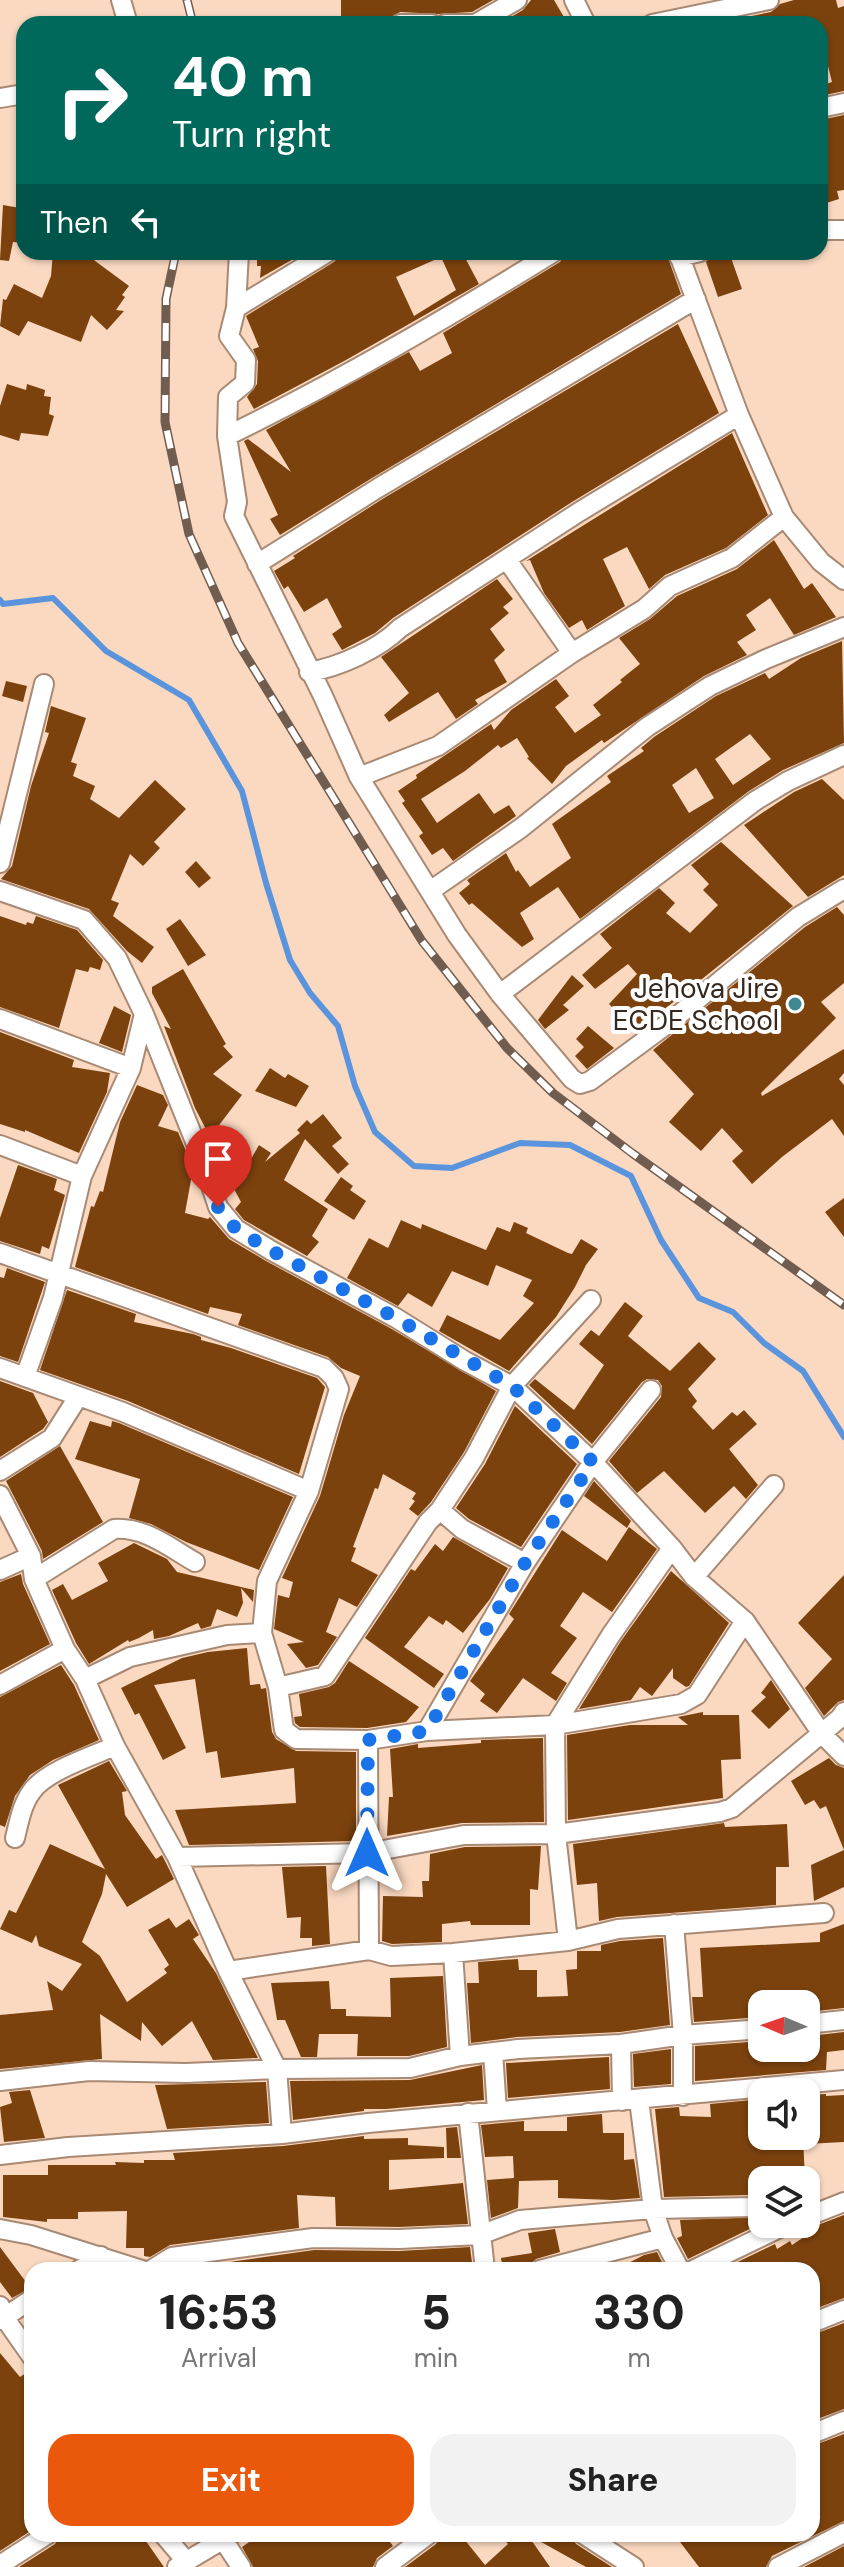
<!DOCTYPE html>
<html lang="en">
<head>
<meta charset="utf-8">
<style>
  body { margin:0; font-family:"DM Sans",sans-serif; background:#f2f2f2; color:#222; height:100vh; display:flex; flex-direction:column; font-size:30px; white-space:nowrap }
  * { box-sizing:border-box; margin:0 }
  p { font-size:26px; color:#767676 }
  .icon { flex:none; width:44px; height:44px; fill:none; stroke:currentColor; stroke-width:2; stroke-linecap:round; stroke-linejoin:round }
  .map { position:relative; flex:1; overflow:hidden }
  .sheet { position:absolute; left:24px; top:2262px; width:796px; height:280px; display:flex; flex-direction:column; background:#fff; border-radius:24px; box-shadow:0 2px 6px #0004 }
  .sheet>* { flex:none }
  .banner { position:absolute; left:16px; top:16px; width:812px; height:244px; border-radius:24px; box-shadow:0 2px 6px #0004; background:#00695c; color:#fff; overflow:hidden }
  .needle { width:52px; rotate:272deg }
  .tools { position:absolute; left:748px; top:1990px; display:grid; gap:16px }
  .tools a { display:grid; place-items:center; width:72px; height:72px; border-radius:16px; background:#fff; box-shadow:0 2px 6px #0004; font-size:40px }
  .pin { position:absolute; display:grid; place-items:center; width:68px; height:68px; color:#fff; margin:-82px -34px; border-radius:50% 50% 50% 0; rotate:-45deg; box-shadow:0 0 8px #0007 }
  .pin .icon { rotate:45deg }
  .me { position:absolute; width:88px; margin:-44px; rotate:0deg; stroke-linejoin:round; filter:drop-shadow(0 0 6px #0008) }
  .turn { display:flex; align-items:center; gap:28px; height:168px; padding:0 24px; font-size:36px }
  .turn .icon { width:104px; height:104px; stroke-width:2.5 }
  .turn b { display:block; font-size:56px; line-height:68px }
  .then { display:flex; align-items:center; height:76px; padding:0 24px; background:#0003; gap:16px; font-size:30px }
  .eta { display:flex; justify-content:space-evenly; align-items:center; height:136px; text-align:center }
  .eta b { font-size:48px; font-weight:800; line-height:56px }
  .button { display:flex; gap:16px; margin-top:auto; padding:16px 24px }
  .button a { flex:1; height:92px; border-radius:24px; background:#ea580c; color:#fff; font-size:32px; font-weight:800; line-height:92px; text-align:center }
  .button a+a { background:#f2f2f2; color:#222 }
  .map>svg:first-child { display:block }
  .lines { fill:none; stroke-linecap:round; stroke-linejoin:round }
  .stream { stroke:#5994dc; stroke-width:6 }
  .building { fill:#7b420d; fill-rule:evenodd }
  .street-casing { stroke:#a88973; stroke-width:22 }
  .street { stroke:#fff; stroke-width:18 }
  .rail-casing { stroke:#715d50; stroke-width:9 }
  .rail { stroke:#fff; stroke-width:6; stroke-dasharray:18; stroke-linecap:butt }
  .route { stroke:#1a73e8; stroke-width:14; stroke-dasharray:0 25.2 }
  .poi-dot { fill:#418890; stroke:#fff; stroke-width:3 }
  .labels { text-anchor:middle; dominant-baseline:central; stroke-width:8; stroke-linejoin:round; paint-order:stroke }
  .poi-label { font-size:28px; fill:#35281f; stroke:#fff; text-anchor:end }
</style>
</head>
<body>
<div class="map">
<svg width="844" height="2567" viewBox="0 0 844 2567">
  <rect width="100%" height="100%" fill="#fbd9c1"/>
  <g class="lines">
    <path class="stream" d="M0 600 3 604 53 598 106 651 189 700 242 791 266 883 290 960 310 993 338 1026 355 1086 375 1132 414 1166 452 1168 520 1143 570 1145 631 1176 661 1240 699 1298 733 1312 764 1343 803 1371 844 1437"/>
  </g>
  <path class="building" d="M341 0H493L472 12 438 14 400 12 389 19 341 22Z
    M531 0H554L568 24H499L523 10Z
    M794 0H836L838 8 844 6V91L820 96V86L832 82 820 34V24H712L771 12 780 4Z
    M844 115V190L837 191 839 199 820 205V120Z
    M3 205 20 208 18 220H24V243L13 242 9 261 0 260Z
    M53 252H83L129 286 122 295 125 297 116 310 124 311 107 330 91 315 81 342 28 321 19 336 0 326 3 299 6 300 14 284 42 298 51 276Z
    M257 252H301L302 254 260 278 261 266H257Z
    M343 252H462L479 284 346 360 254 409 247 397 257 384 258 361 253 349 259 347 246 316 334 262ZM441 257 456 290 414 316 396 277Z
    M566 252H666L681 294 372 478 280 535 270 519 278 515 244 441 248 439 291 472 266 430 409 352 420 371 452 353 443 333 560 262Z
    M721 252H729L742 289 718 297 706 262 711 255Z
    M678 324 719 413 572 502 393 618 375 633 342 650 332 634 342 627 327 598 304 612 288 586 284 589 274 571 295 558 293 556 384 498Z
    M7 384 26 390 27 384 45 390 44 396 51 397 49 414 54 416 48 436 21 433 19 441 0 435V406Z
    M732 433 768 515 726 548 665 575 649 589 627 547 603 559 625 606 587 630 582 620 569 628 544 593 530 560 526 561Z
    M774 540 804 589 812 583 836 617 794 635 770 598 746 615 756 630 737 642 747 655 704 676 604 743 602 740 566 766 552 784 527 758 529 757 517 738 501 748 498 745 465 771 421 799 437 823 479 793 494 814 509 805 516 816 453 861 443 848 432 855 419 836 423 833 402 803 405 801 398 791 417 778 416 775 491 724 494 730 511 710 556 679 569 696 555 707 575 733 601 715 593 705 622 682 620 680 640 664 619 638 650 619 677 596 737 569Z
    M497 579 513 599 503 607 509 613 490 629 505 650 494 660 507 682 475 700 478 704 456 719 438 692 389 722 384 715 409 693 381 657Z
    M842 641 844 743 783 770 749 791 580 919 558 887 520 913 534 939 522 947 472 903 469 905 459 893 470 884 467 880 506 853 516 872 518 870 530 887 571 858 552 824 611 782 607 776 644 751 641 748 654 737 716 696 765 673 769 679 801 658ZM750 734 771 759 733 785 715 759ZM696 768 714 798 689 813 672 785Z
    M6 681 27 686 23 702 2 696Z
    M51 706 86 718 71 762 77 764 73 776 95 786 90 799 119 818 155 780 186 809 154 842 160 848 143 866 130 854 111 900 119 903 113 916 154 947 142 963 127 951 89 909 1 879 12 866 31 786 49 733 45 732Z
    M822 779 844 800V875L808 897 744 825 794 792Z
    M721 842 793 906 636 1032 609 1004 637 974 628 964 595 989 582 975 612 948 600 934 659 888 675 903 666 913 690 933 718 905 703 890 709 884 691 865Z
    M196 861 211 878 199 888 185 872Z
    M837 907 844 915V983L821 1002 836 1018 761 1093 762 1096 844 1049V1073L839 1079 844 1085V1136L832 1119 782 1157 752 1184 732 1161 743 1151 722 1128 701 1151 669 1122 694 1094 653 1050 805 927Z
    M0 916 26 925 27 922 33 924 36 916 77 930 103 960 100 970 90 967 88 972 76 969 59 1028 0 1007Z
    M180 919 206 955 188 966 166 929Z
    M183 969 226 1044 223 1046 233 1057 213 1074 242 1095 210 1137 195 1108 164 1026 171 1029 152 993V987Z
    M572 975 584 986 563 1005 569 1010 545 1029 538 1020Z
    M114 1006 131 1015 122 1052 99 1043Z
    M588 1026 614 1048 587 1069 575 1056 584 1047 576 1039Z
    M0 1032 74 1060 72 1067 110 1073 107 1092 79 1153 25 1130V1132L0 1124Z
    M270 1068 285 1078 288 1074 309 1086 296 1107 255 1091Z
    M137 1085 163 1095 168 1105 158 1126 178 1132 191 1163 193 1169 185 1213 208 1219 210 1217 229 1239 266 1261 390 1328 496 1391 464 1452 431 1502 418 1516 409 1509 415 1501 412 1499 416 1493 383 1474 378 1489 375 1488 353 1547 356 1548 351 1561 378 1575 357 1607 339 1598 326 1632 337 1637 318 1665 306 1668 287 1644 304 1642 274 1629 278 1595 289 1598 293 1582 282 1578 320 1496 344 1415 360 1376 341 1368 328 1357 238 1325 242 1314 210 1307 208 1314 75 1267 91 1206 94 1207 100 1191 103 1192 120 1122Z
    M323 1114 342 1138 332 1146 349 1164 338 1174 305 1139 284 1180 328 1209 312 1236 319 1242 307 1256 244 1220 235 1209 241 1202 218 1159 214 1158 208 1140 228 1146 251 1159 259 1145 271 1153 265 1162 300 1133 297 1130 307 1120 311 1124Z
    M18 1165 57 1179 54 1190 65 1195 49 1249 42 1246 40 1254 0 1241V1218Z
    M341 1177 353 1186 350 1190 366 1201 354 1220 324 1201Z
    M844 1198V1237L825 1212Z
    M401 1220 421 1229 422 1224 486 1250 497 1227 510 1232 514 1222 528 1228 526 1233 568 1253 572 1254 581 1239 598 1249 586 1265 575 1287 556 1317 509 1371 439 1331 447 1315 500 1340 534 1303 523 1296 532 1280 496 1265 488 1286 452 1271 432 1307 408 1293 398 1306 347 1278 369 1238 388 1248Z
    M7 1268 45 1282 18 1362 0 1356V1277L4 1278Z
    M67 1290 136 1314 134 1322 193 1334 201 1337V1340L231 1348 317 1378 325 1387 299 1474 128 1401 40 1370Z
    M625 1302 643 1316 628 1336 670 1371 699 1342 716 1359 688 1389 697 1401 692 1407 713 1430 732 1412 737 1416 744 1410 757 1424 729 1449 758 1485 746 1499 734 1486 705 1513 664 1471 637 1493 609 1461 661 1397 662 1386 658 1380 647 1379 642 1382 592 1444 529 1385 535 1379 574 1410 604 1365 579 1344 591 1330 599 1336Z
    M0 1381 33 1393 48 1422 43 1429 0 1457Z
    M515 1406 577 1464 521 1547 469 1519 456 1508 485 1464Z
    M90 1421 111 1427 112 1421 119 1423 293 1497 259 1570 186 1542 151 1524 129 1518 140 1479 75 1459Z
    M60 1446 103 1522 43 1559 42 1551 6 1481Z
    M594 1481 631 1521 627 1528 584 1496Z
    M629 1527 657 1549 612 1612 583 1592 560 1626 577 1638 551 1673 567 1683 556 1701 523 1678 497 1713 480 1701 485 1694 470 1681 514 1619 509 1614 562 1530 607 1561Z
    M453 1537 508 1568 490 1599 463 1633 446 1620 443 1625 429 1616 404 1647 444 1674 434 1688 365 1638 411 1569 415 1571 435 1544 443 1551Z
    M134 1543 167 1559 177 1572 254 1590 253 1602 241 1588 243 1603 237 1617 217 1609 211 1626 201 1629 198 1623 169 1636 154 1639 153 1630 139 1638 129 1642 128 1640 89 1664 76 1643 52 1590 63 1584 72 1600 108 1581 98 1563Z
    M671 1571 729 1623 689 1686 686 1687 673 1678V1668L652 1696 640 1687 631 1700 579 1709 621 1641Z
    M21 1574 23 1584 50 1644 0 1671V1582Z
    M844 1575V1700L838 1702 824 1716 805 1688 832 1659 798 1623Z
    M247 1648 250 1685 260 1684 261 1689 266 1688 272 1732 276 1739 296 1751 356 1752V1841L189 1845 175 1810 296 1803 294 1768 221 1778 217 1751 206 1753 195 1679 154 1685 186 1748 163 1760 139 1713 135 1715 121 1688 182 1658 208 1652Z
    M349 1661 419 1707 406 1722 367 1728 300 1727 295 1723 294 1717 302 1716 299 1694 329 1687 335 1683Z
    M61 1665 74 1685 99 1740 53 1760 30 1775 15 1796 5 1827 0 1825V1697Z
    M771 1680 790 1709 769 1729 751 1711 766 1697 761 1693Z
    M703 1712V1715H739L741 1759 721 1760 723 1798 568 1820 567 1735 630 1725H688L678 1717Z
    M543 1738 544 1822 462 1823 387 1836 389 1797H393L390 1749 418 1744V1748L481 1743V1740Z
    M829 1758 836 1765 844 1768V1887L814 1901 811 1865 844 1850 826 1806 820 1809 814 1800 805 1805 791 1781Z
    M109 1761 127 1791 122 1792 125 1815 156 1859 162 1855 174 1879 127 1907 106 1874 102 1894 82 1942 100 1956 127 2002 167 1973 164 1969 169 1965 148 1930 169 1918 176 1928 189 1919 199 1935 193 1939 216 1973 258 2058 213 2060 192 2021 162 2046 142 2022 141 2041 100 2014 102 2059 0 2069V2015L53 2010 47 1981 62 1991 82 1964 39 1946 36 1935 32 1943 0 1929 9 1910 16 1913 50 1844 105 1869 58 1785Z
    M724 1823 725 1827 787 1824 789 1867H776V1905L617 1917 599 1921 597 1883 577 1885 573 1844Z
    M541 1846 538 1890 530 1889V1925H471L470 1921 442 1924V1942L392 1944 382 1941 383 1896 423 1897 422 1881H429L430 1854 465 1847Z
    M326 1866 330 1944 312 1946V1938H300L301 1917 287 1918 282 1867Z
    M844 1924V2008L808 2012 807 2004H762V2017L694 2022 692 1997H703L700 1948 820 1942V1933Z
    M663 1938 670 2025 620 2032 517 2037 471 2043 467 1983H479L478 1962 518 1959 519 1970H537V1997L568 1996 566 1970 577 1969V1951H601V1945L620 1941Z
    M443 1976 447 2047 409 2056H357L358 2034H319L317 2057H301L285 2020H277L271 1983 329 1981 331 2009H346V2016L391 2017 390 1978Z
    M844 2032V2050L827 2052 826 2070 695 2081V2046L762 2041V2048H809V2036Z
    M671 2049V2084L634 2087 633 2054Z
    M609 2057 610 2089 508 2098 506 2063Z
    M482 2065 484 2100 386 2109H364V2111L293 2120 290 2081 410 2080Z
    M266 2082 269 2123 167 2129 155 2085Z
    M30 2090 45 2138 4 2142 0 2107 12 2103 9 2092Z
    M826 2094V2096L844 2095V2142L806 2144V2095Z
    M762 2099V2136H803L805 2180H762V2192L751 2195 664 2197 655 2109 679 2107 680 2116 711 2117 710 2104Z
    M602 2114 603 2133H624V2160L634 2159 640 2198 613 2200 558 2198V2180L519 2181 518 2208 491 2218 487 2180 514 2178 513 2156 485 2157 481 2125 524 2121V2131H567V2117Z
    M457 2127 461 2158H447L446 2128Z
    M364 2136V2139L408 2138V2145L444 2147V2158L389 2160V2190L463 2183 468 2224 399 2227 336 2226 335 2197 297 2195 299 2228 170 2245 150 2257 144 2256V2248H126L127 2211 78 2212V2219H47V2222L3 2217V2175H48V2165H116L115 2162 144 2163V2160H175L173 2153 283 2146Z
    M844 2215V2298L812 2310V2270H721L775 2244 777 2249 790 2241 792 2245 816 2229 815 2226Z
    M762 2217V2223L688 2259 677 2238 682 2236 680 2220Z
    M555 2229 560 2252 536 2259 528 2267 503 2270 501 2258 532 2253 528 2233Z
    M0 2247 26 2282 32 2277V2287L12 2298 0 2282Z
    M470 2247 473 2270H174L314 2250 399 2251Z
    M657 2252 666 2270H615L644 2255Z
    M844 2323V2409L812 2421V2335Z
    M0 2353 20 2377 32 2369V2530L0 2551Z
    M844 2434V2521L772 2556 766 2567H699L674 2534H812V2446Z
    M60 2534H141L164 2567H19L55 2544Z
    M261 2534H384L393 2546 377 2558 373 2567H253L242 2547Z
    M441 2534H460L485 2565 508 2544 499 2534H527L550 2567H405L436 2544Z
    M527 2534H571L576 2544 612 2567H586Z
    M844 2546V2567H804Z"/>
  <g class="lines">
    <g class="street-casing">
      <path id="street" d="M121 0 128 24
        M574 0 586 24
        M400 24H432
        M445 24H475
        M475 24 517 0
        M652 24 769 0
        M0 98 24 94
        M820 108 844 103
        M820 230H844
        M239 252 236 308 229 336 246 360 245 383 228 397 227 436 237 502 234 516 323 696 359 777 457 935 500 994 572 1079 580 1084 590 1081 670 1022 798 917 844 889
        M678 252 739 415 784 517 821 562 844 580
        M679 257 700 252
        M236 308 328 252
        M227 436C340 381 447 318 554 252
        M507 560 572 653
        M257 564 378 488 696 299
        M309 672C339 667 379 649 400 628L579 512 739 415
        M359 777 438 746 572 653 644 609 670 586 732 558 784 517
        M0 863 44 684
        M0 891 84 920 117 958 144 1014 131 1068 82 1176 53 1298 25 1377
        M430 891 521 828 647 727 710 686 766 659 844 627
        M500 994 755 801 788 781 844 755
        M144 1014 202 1159 218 1207 236 1229 272 1251 396 1318 465 1361 512 1386 593 1462 672 1548 694 1577 745 1621 822 1734 844 1756
        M0 1019 131 1068
        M0 1145 82 1176
        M0 1253 324 1368 334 1378 339 1389 309 1491 267 1581 262 1633 278 1687 284 1730 296 1739 368 1740 427 1731 555 1725 681 1704 697 1695 745 1621
        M0 1368 123 1412 309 1491
        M0 1471 52 1438 78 1397
        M0 1495 31 1556 34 1579 65 1649 85 1679 115 1746 177 1857 228 1971 277 2069 282 2134
        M440 1510 462 1529 525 1563
        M0 1570 31 1556
        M694 1577 774 1485
        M34 1579 114 1529C145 1527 169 1547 195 1562
        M85 1679 130 1657 227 1635 262 1633
        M0 1685 65 1649
        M278 1687 325 1676 428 1522 440 1510 474 1458 512 1386 591 1300
        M427 1731 525 1563 593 1462 651 1390
        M368 1740 369 1950
        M15 1838C19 1822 22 1804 32 1791 46 1771 92 1756 115 1746
        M177 1857 367 1853 464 1835 556 1834 720 1812 732 1808 840 1718 844 1712
        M674 1924 683 2035V2096
        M568 1941 556 1834 555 1725 611 1635 672 1548
        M453 1953 460 2056
        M228 1971 369 1950 391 1956 453 1953 568 1941 618 1929 824 1913
        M806 2024 844 2020
        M621 2044 622 2101
        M493 2052 497 2111
        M0 2081 89 2071 186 2073 277 2069 410 2068 460 2056 518 2049 621 2044 683 2035 762 2029
        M639 2100 653 2209 663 2238 680 2270
        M468 2113 485 2270
        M0 2155 68 2147 282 2134 368 2123 844 2080
        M806 2217 844 2202
        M0 2229 31 2235 142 2270
        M79 2270 101 2256
        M151 2270 172 2257 313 2238 399 2239 480 2235 520 2220 653 2209 753 2207 762 2204
        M540 2270 663 2238
        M693 2270 788 2224
        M0 2306 4 2317 32 2357
        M0 2320 32 2299
        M812 2323 844 2310
        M812 2434 844 2421
        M163 2534 186 2561
        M583 2534 634 2567
        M224 2541 241 2567
        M0 2565 48 2534
        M177 2567 232 2534
        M385 2567 429 2534
        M778 2567 844 2533"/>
    </g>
    <use href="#street" class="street"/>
    <g class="rail-casing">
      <path id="rail" d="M187 0 193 24
        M176 252 166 299 165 422 189 534 238 643 422 941 507 1048 553 1093 632 1153 844 1305"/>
    </g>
    <use href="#rail" class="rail"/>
  </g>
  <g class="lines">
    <path class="route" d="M218 1207 236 1229 272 1251 396 1318 512 1386 593 1462 525 1563 427 1731 368 1740 367 1853"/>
  </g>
  <circle class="poi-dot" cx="795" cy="1004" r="8"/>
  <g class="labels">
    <g class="poi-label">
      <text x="779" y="988">Jehova Jire<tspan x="779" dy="32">ECDE School</tspan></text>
    </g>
  </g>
</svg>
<div class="tools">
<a><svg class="needle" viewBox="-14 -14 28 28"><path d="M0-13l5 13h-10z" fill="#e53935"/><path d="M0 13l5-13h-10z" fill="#767676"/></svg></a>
<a><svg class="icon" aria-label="sound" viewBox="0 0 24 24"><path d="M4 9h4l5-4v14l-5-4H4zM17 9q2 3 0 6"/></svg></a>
<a><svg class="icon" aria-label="layers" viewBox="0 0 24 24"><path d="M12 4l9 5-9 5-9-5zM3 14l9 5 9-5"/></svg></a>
</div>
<div class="pin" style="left:218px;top:1207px;background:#d93025"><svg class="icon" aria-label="arrive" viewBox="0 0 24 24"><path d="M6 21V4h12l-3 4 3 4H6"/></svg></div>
<svg class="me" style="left:367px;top:1853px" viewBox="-20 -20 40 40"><path d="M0-17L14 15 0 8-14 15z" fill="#1a73e8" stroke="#fff" stroke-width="4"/></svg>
<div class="banner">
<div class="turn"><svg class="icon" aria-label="right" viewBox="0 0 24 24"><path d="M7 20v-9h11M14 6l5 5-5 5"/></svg><div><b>40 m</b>Turn right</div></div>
<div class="then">Then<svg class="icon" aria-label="left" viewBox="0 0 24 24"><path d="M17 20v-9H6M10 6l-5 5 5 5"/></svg></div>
</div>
<section class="sheet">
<div class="eta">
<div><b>16:53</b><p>Arrival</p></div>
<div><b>5</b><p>min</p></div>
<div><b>330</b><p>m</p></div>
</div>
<div class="button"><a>Exit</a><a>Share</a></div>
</section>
</div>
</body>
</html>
